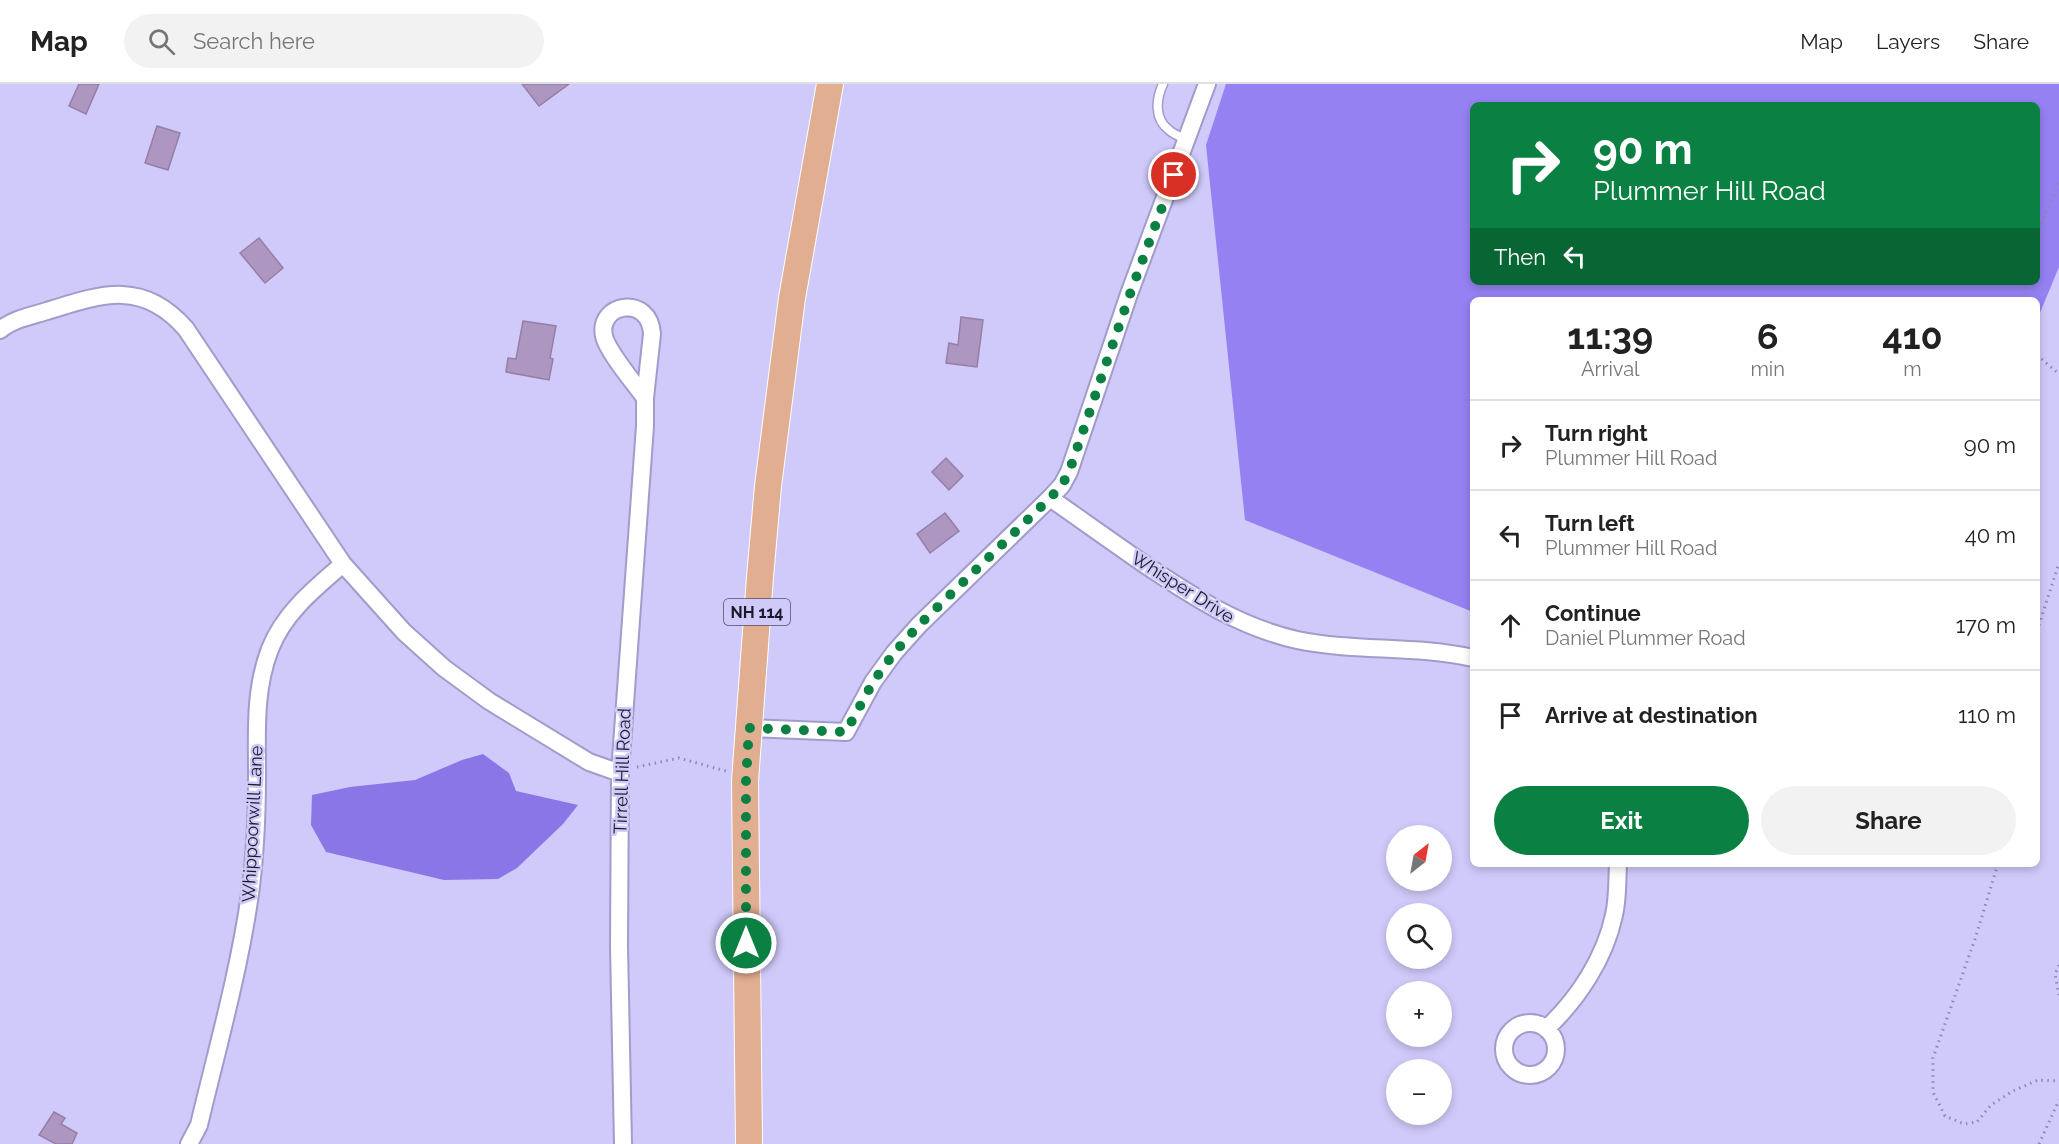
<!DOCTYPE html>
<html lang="en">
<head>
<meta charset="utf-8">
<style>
  body { margin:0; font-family:Raleway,sans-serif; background:#f2f2f2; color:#222; height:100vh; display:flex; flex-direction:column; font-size:22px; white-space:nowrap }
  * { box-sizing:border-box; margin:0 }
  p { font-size:20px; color:#767676 }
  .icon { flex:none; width:33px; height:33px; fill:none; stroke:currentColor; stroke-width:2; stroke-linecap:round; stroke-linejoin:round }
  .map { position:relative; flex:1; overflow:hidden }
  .details { position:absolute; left:1470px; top:213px; width:570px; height:570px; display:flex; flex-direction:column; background:#fff; border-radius:9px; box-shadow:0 3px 9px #0003 }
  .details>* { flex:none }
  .top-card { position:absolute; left:1470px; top:18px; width:570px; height:183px; border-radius:9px; box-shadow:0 3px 9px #0003; background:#0b8043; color:#fff; overflow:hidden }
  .needle { width:39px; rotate:31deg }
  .tools { position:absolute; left:1386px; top:741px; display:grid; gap:12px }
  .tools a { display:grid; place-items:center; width:66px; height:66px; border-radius:50%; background:#fff; box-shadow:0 3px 9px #0003; font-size:30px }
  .pin { position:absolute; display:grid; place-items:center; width:51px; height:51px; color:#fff; margin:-26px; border:3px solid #fff; border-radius:50%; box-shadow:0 2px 6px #0007 }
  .me { position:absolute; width:66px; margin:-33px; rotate:0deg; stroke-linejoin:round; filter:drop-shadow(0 0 4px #0008) }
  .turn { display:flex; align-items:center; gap:21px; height:126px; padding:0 24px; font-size:27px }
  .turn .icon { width:78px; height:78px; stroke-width:2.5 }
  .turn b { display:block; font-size:42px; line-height:51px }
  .then { display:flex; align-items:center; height:57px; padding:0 24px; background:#0003; gap:12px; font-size:22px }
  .eta { display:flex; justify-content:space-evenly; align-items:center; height:102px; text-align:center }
  .eta b { font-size:36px; font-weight:700; line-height:42px }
  .action { display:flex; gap:12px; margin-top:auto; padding:12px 24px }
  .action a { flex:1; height:69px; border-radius:36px; background:#0b8043; color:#fff; font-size:24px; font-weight:700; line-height:69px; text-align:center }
  .action a+a { background:#f2f2f2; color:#222 }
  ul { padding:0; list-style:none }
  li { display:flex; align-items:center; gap:18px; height:90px; padding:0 24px; border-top:2px solid #e0e0e0 }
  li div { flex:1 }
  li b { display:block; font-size:22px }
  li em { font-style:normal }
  header { display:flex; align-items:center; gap:36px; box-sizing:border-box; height:84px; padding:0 30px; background:#fff; border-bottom:2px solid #e0e0e0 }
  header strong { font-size:28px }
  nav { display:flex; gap:33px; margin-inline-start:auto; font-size:21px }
  .search { width:420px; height:54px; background:#f2f2f2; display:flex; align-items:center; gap:15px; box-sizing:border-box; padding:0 21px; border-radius:33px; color:#767676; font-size:22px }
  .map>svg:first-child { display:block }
  .forest { fill:#9581f2; fill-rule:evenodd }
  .water { fill:#8b76e7 }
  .building { fill:#ad96c0; stroke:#957ea7; stroke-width:1.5 }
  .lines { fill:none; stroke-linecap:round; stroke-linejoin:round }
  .lane-casing { stroke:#a19cc9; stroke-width:11 }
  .street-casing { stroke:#a19cc9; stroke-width:20 }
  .primary-casing { stroke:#fff; stroke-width:28 }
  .path { stroke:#8d8aad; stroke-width:3; stroke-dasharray:1.5 4.5; stroke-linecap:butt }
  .lane { stroke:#fff; stroke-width:8 }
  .street { stroke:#fff; stroke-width:16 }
  .primary { stroke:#e1ae91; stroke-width:26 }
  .route { stroke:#0b8043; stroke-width:10; stroke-dasharray:0 18 }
  .labels { text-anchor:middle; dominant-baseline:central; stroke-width:5; stroke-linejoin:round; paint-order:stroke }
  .shield { fill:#cfcaf9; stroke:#514e67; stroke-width:1.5 }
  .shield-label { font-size:16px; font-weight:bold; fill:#1b1929 }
  .street-label { font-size:18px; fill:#1b1929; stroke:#cfcaf9 }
</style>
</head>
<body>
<header>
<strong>Map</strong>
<div class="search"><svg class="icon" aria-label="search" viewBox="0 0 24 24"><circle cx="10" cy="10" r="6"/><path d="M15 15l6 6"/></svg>Search here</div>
<nav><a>Map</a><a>Layers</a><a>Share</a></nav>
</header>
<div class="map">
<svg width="2059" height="1060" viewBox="0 0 2059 1060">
  <rect width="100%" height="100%" fill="#cfcaf9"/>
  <path class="forest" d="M1226 0H2059V183L2037 236V216H1473V528L1245 436 1206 61ZM1473 21H2037V198H1473Z"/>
  <path class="water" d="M483 670 509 689 516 707 578 721 563 740 517 784 498 795 444 796 326 768 311 741 312 711 350 703 415 696 462 676Z"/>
  <path class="building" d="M79 0H99L86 30 69 22Z
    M522 0H569L539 22Z
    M157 42 180 49 168 86 145 79Z
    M259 154 283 184 265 199 240 169Z
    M961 233 983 236 977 283 946 279 949 259 958 261Z
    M523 237 556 242 550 274 553 275 549 296 506 288 508 274 516 275Z
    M946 374 963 392 949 406 932 388Z
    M945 429 959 447 930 469 917 450Z
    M54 1028 65 1034 61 1040 77 1049 72 1060H56L39 1051Z"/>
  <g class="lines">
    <g class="lane-casing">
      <path id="lane" d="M1163 0C1156 15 1154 35 1169 46 1173 50 1181 53 1187 56"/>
    </g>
    <g class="street-casing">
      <path id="street" d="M0 246C13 235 31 232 47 227 101 210 143 195 186 245L343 480 404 548 444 584 489 617 589 678 620 689
        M1050 414C1083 437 1115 460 1147 482 1195 514 1240 543 1297 556 1355 568 1415 561 1473 574
        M749 644 846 648 873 598 894 569 919 541 1050 414 1062 401 1069 388 1129 210 1207 0
        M1504 965a26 26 0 1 1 52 0a26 26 0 1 1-52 0Z
        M1546 945C1578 915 1605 874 1614 831 1618 814 1617 797 1618 780
        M189 1060 199 1041C217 965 239 888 250 810 255 773 257 729 257 691 257 649 254 606 270 565 284 529 314 505 343 480
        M623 1060 619 862 620 689 645 342V314L652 250C650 210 597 219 604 252 607 267 635 300 645 314"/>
    </g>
    <g class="primary-casing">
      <path id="primary" d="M749 1060 745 697 760 493 768 402 792 214 830 0"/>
    </g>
    <path class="path" d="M2037 157 2043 136 2059 98
      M2023 216 2027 198
      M2037 271 2059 290
      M2037 547 2059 479
      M637 683 679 674 726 687
      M1998 780 1975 855 1933 974V1008L1945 1032 1964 1040 1977 1038 1991 1021 2013 1007 2038 996 2059 997
      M2059 881 2055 890 2059 911
      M2039 1060 2059 1016"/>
    <use href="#lane" class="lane"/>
    <use href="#street" class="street"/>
    <use href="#primary" class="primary"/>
  </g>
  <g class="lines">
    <path class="route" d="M746 859V697L749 644 846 648 873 598 894 569 919 541 1050 414 1062 401 1069 388 1130 210 1174 91"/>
  </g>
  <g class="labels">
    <rect class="shield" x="724" y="515" width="66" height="26" rx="4.5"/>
    <g class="shield-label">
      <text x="757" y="528">NH 114</text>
    </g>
    <g class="street-label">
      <text transform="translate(1183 503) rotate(32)">Whisper Drive</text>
      <text transform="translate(622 687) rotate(-88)">Tirrell Hill Road</text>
      <text transform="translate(252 740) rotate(-87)">Whippoorwill Lane</text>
    </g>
  </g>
</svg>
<div class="tools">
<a><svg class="needle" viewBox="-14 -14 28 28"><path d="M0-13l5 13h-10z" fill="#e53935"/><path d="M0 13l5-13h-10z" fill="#767676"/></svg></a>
<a><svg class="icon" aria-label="search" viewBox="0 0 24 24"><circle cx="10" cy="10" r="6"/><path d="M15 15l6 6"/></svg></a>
<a>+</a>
<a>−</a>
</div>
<div class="pin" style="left:1174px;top:91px;background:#d93025"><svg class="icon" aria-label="arrive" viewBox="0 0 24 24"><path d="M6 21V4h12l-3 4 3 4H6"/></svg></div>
<svg class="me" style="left:746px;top:859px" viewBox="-20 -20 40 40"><circle r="17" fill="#0b8043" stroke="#fff" stroke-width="3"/><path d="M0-11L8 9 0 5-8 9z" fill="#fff"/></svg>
<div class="top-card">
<div class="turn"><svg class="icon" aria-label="right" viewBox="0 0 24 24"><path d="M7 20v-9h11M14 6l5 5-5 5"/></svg><div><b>90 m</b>Plummer Hill Road</div></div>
<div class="then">Then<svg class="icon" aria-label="left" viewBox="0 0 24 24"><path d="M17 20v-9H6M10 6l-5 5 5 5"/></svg></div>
</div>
<section class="details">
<div class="eta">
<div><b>11:39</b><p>Arrival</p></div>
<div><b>6</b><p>min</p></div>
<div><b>410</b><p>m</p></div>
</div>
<ul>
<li><svg class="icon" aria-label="right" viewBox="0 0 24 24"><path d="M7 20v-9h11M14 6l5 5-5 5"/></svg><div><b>Turn right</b><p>Plummer Hill Road</p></div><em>90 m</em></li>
<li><svg class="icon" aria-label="left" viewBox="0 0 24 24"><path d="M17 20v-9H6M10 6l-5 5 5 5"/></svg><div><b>Turn left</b><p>Plummer Hill Road</p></div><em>40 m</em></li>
<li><svg class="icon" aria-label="ahead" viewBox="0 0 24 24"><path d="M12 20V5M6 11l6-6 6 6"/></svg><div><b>Continue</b><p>Daniel Plummer Road</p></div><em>170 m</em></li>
<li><svg class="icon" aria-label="arrive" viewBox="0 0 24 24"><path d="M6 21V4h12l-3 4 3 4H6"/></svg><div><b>Arrive at destination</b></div><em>110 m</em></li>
</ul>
<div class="action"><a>Exit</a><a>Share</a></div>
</section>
</div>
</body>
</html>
